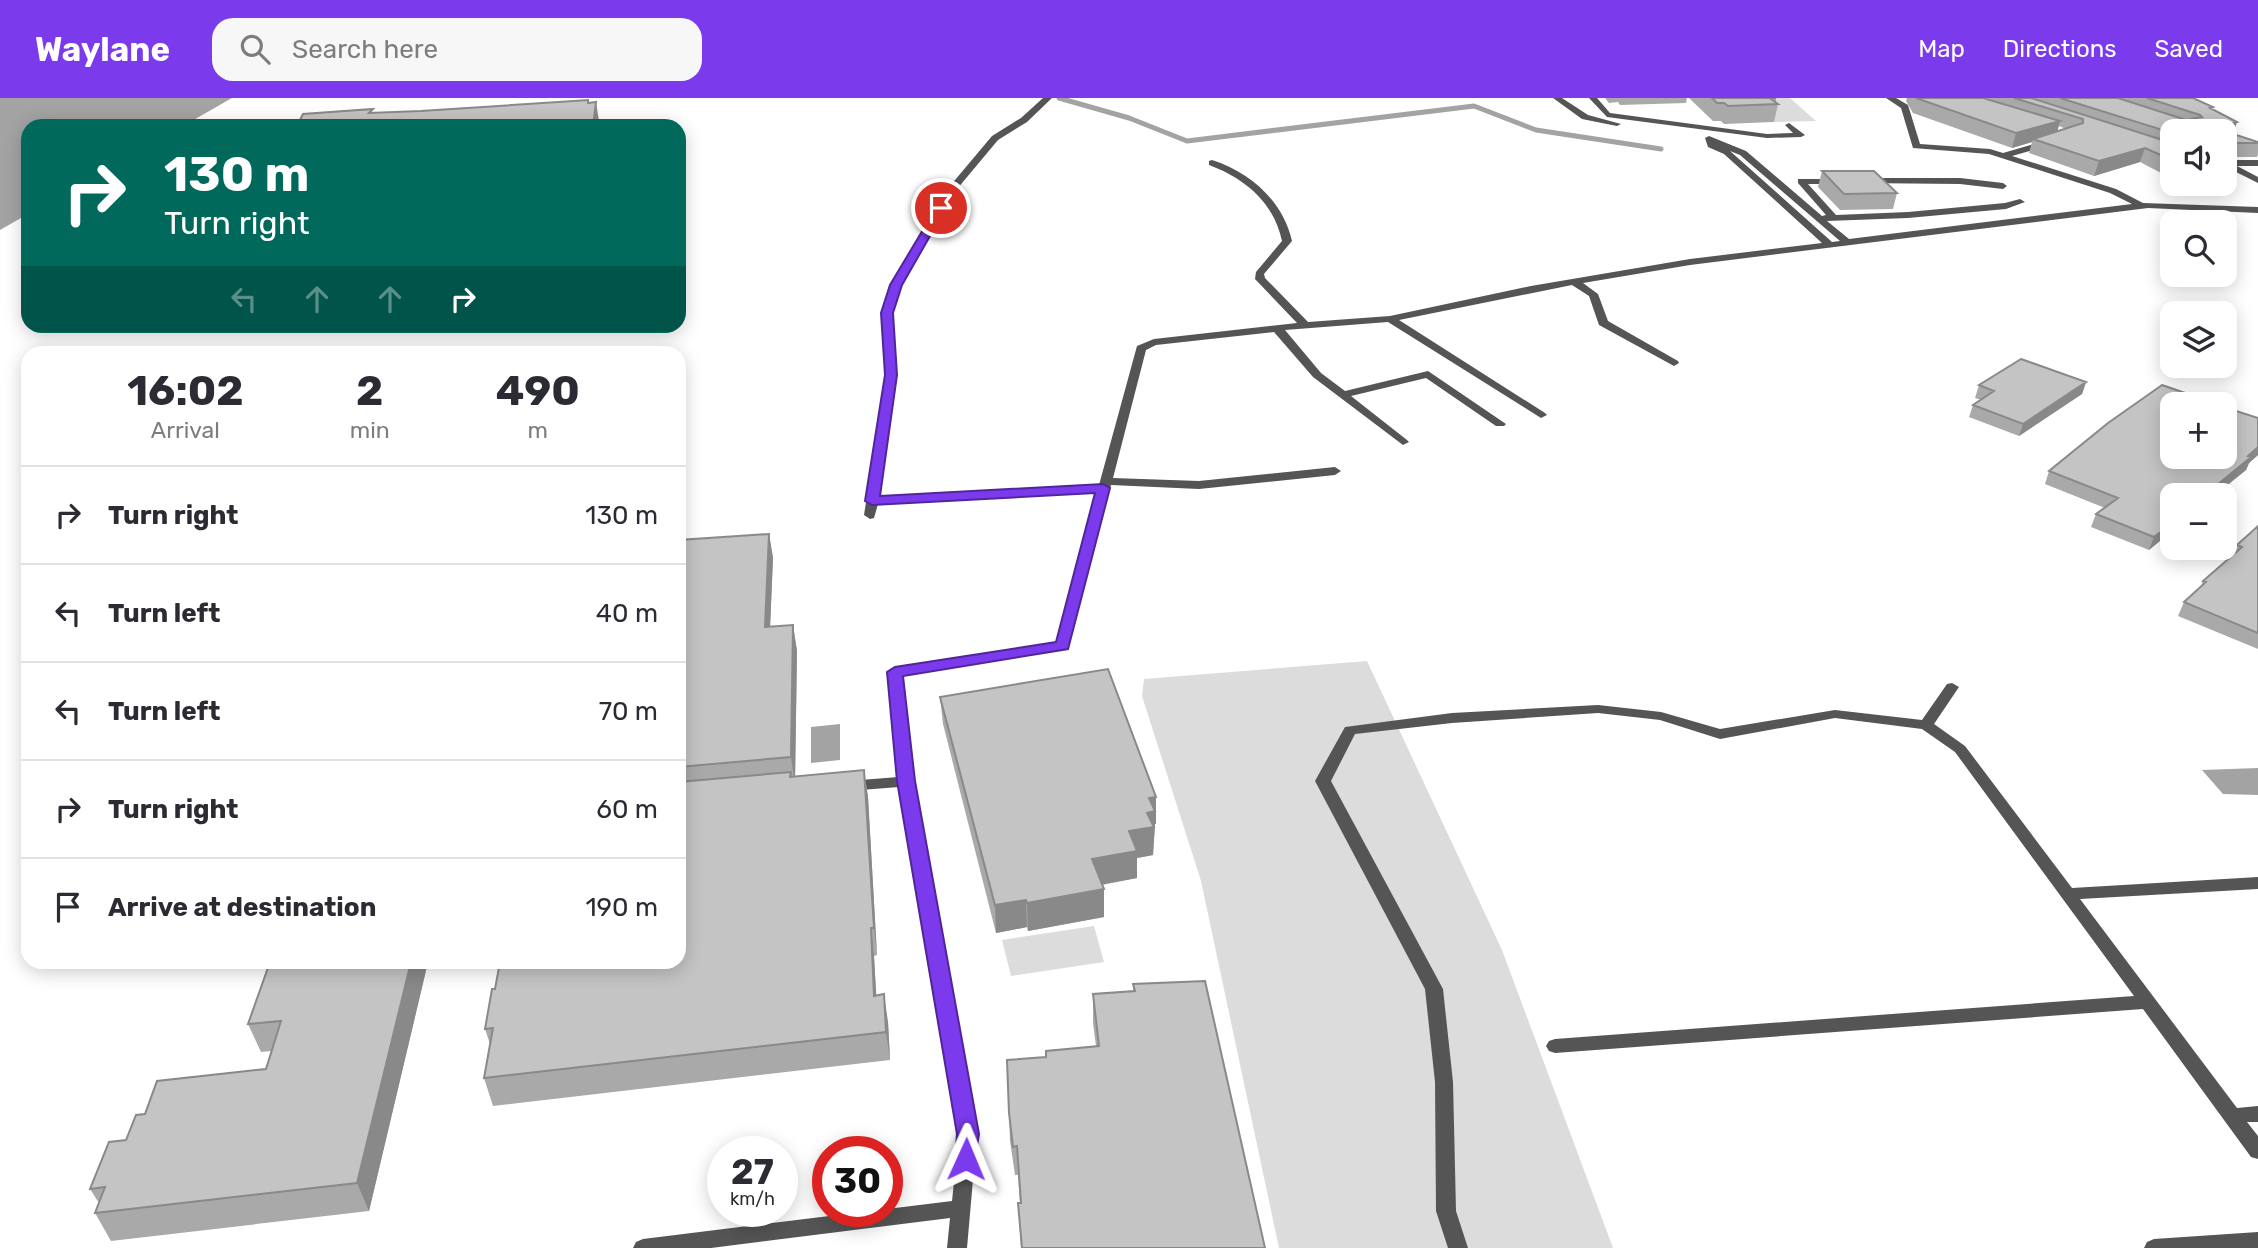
<!DOCTYPE html>
<html lang="en">
<head>
<meta charset="utf-8">
<style>
  body { margin:0; font-family:Rubik,sans-serif; background:#f7f7f7; color:#2b2b33; height:100vh; display:flex; flex-direction:column; font-size:26px; white-space:nowrap }
  * { box-sizing:border-box; margin:0 }
  p { font-size:23px; color:#7c7c81 }
  .icon { flex:none; width:38px; height:38px; fill:none; stroke:currentColor; stroke-width:2; stroke-linecap:round; stroke-linejoin:round }
  .map { position:relative; flex:1; overflow:hidden }
  .side { position:absolute; left:21px; top:248px; width:665px; height:623px; display:flex; flex-direction:column; background:#fff; border-radius:21px; box-shadow:0 4px 18px #0003 }
  .side>* { flex:none }
  .hud { position:absolute; left:21px; top:21px; width:665px; height:214px; border-radius:21px; box-shadow:0 4px 18px #0003; background:#00695c; color:#fff; overflow:hidden }
  .controls { position:absolute; left:2160px; top:21px; display:grid; gap:14px }
  .controls a { display:grid; place-items:center; width:77px; height:77px; border-radius:14px; background:#fff; box-shadow:0 4px 18px #0003; font-size:35px }
  .speed { position:absolute; left:707px; top:1038px; display:flex; gap:14px; font-size:35px; font-weight:700; text-align:center }
  .speed>* { display:grid; place-content:center; width:91px; height:91px; border-radius:50%; background:#fff; box-shadow:0 4px 18px #0003; line-height:1 }
  .speed small { font-size:18px; font-weight:400 }
  .speed .limit { border:10px solid #d22; background:#fff; color:#111 }
  .pin { position:absolute; display:grid; place-items:center; width:60px; height:60px; color:#fff; margin:-30px; border:4px solid #fff; border-radius:50%; box-shadow:0 2px 7px #0007 }
  .me { position:absolute; width:77px; margin:-38px; rotate:1deg; stroke-linejoin:round; filter:drop-shadow(0 0 5px #0008) }
  .turn { display:flex; align-items:center; gap:24px; height:147px; padding:0 28px; font-size:32px }
  .turn .icon { width:91px; height:91px; stroke-width:2.5 }
  .turn b { display:block; font-size:49px; line-height:60px }
  .lanes { display:flex; align-items:center; height:66px; padding:0 28px; background:#0003; justify-content:center; gap:35px; direction:ltr }
  .lanes .off { opacity:.35 }
  .eta { display:flex; justify-content:space-evenly; align-items:center; height:119px; text-align:center }
  .eta b { font-size:42px; font-weight:700; line-height:49px }
  ul { padding:0; list-style:none }
  li { display:flex; align-items:center; gap:21px; height:98px; padding:0 28px; border-top:2px solid #e1e1e2 }
  li div { flex:1 }
  li b { display:block; font-size:26px }
  li em { font-style:normal }
  header { display:flex; align-items:center; gap:42px; box-sizing:border-box; height:98px; padding:0 35px; background:#7c3aed; color:#fff }
  header strong { font-size:33px }
  nav { display:flex; gap:38px; margin-inline-start:auto; font-size:24px }
  .search { width:490px; height:63px; background:#f7f7f7; display:flex; align-items:center; gap:18px; box-sizing:border-box; padding:0 24px; border-radius:21px; color:#7c7c81; font-size:26px }
  .map>svg:first-child { display:block }
  .green { fill:#dcdcdc }
  .water { fill:#a3a3a3 }
  .lines { fill:none; stroke-linecap:round; stroke-linejoin:round }
  .stream { stroke:#a3a3a3; stroke-width:5 }
  .street { fill:#555; fill-rule:evenodd }
  .wall { fill:#a9a9a9; fill-rule:evenodd }
  .shaded-wall { fill:#898989 }
  .building { fill:#c4c4c4; stroke:#898989; stroke-width:2 }
  .route { fill:#7c3aed; stroke:#51269a; stroke-width:2 }
</style>
</head>
<body>
<header>
<strong>Waylane</strong>
<div class="search"><svg class="icon" aria-label="search" viewBox="0 0 24 24"><circle cx="10" cy="10" r="6"/><path d="M15 15l6 6"/></svg>Search here</div>
<nav><a>Map</a><a>Directions</a><a>Saved</a></nav>
</header>
<div class="map">
<svg width="2258" height="1150" viewBox="0 0 2258 1150">
  <rect width="100%" height="100%" fill="#fff"/>
  <path class="green" d="M1749 0H1790L1816 23 1775 24Z
    M1367 563 1502 852 1613 1150H1279L1201 783 1142 598 1144 581Z
    M1094 828 1104 864 1011 878 1002 842Z"/>
  <path class="water" d="M0 0H232L183 28H28V116L0 132Z
    M840 626V662L811 665V629Z
    M2258 670V697L2223 696 2202 672Z"/>
  <g class="lines">
    <path class="stream" d="M1059 0 1129 20 1187 43 1474 8 1536 32 1661 51"/>
    <path class="street" d="M1043 0H1052L1027 24 998 42 957 91 901 187 892 215 896 277 879 399 1099 387 1137 248 1154 241 1297 225 1255 181 1256 174 1282 143C1274 104 1244 80 1209 67V63L1212 62C1250 74 1283 103 1292 143L1264 176 1265 180 1308 224 1390 218 1531 188 1690 161 1822 145 1724 56 1708 49 1705 40 1709 38 1746 53 1822 118 1826 117 1798 85V81H1840L1841 83 1837 86H1808L1836 117 1908 114 2005 105 2020 101 2025 104 2006 111 1908 120 1827 123 1849 141 2132 106 2110 95 1989 56 1913 50 1901 10 1886 0H1896L1908 7 1920 46 1990 51 2003 55 2048 42 2051 43V47L2012 58 2116 91 2143 105 2258 109V115L2148 110 1690 167 1583 185 1598 196 1608 223 1678 263 1679 265 1674 268 1599 227 1589 198 1572 187 1399 222 1545 315 1547 317 1541 320 1388 224 1285 232 1321 275 1345 293 1428 273 1506 326 1504 328H1496L1426 280 1351 298 1407 342 1409 344 1403 347 1313 279 1274 234 1156 247 1146 252 1113 380 1199 383 1335 369 1341 373 1335 377 1199 391 1111 387 1068 551 902 577 914 683 977 1036 967 1150H947L950 1120 711 1150H633L636 1144 643 1141 870 1113H887V1111L952 1103 959 1036 899 689 848 693 840 688 848 683 898 679 888 574 890 571 1057 545 1097 394 878 406 874 420 870 421 864 417 886 277 882 215 891 187 950 88 992 38 1021 20ZM1730 53 1740 57 1840 143 1832 144Z
      M1553 0H1562L1588 17 1621 26 1617 28 1582 21Z
      M1589 0H1597L1610 15 1767 36 1793 35 1785 27 1789 25 1805 37 1801 39 1767 40 1607 19Z
      M2258 62V68H2237L2258 79V85L2224 68 2226 62Z
      M1864 80H1960L2003 85 2007 88 2003 91 1960 86 1861 85 1860 83Z
      M1952 585 1959 589 1934 626 1965 648 2072 790 2258 779V791L2080 801 2237 1010 2258 1008V1024H2247L2258 1038V1061L2251 1059 2143 911 1555 955 1549 953 1546 948 1549 943 1555 941 2134 898 1955 654 1922 631 1835 620 1720 641 1660 622 1598 615 1452 625 1355 636 1331 683 1443 891 1453 984 1456 1113 1468 1150H1448L1436 1113 1435 984 1425 891 1315 683 1345 629 1452 615 1598 607 1661 614 1720 631 1835 612 1922 622 1947 586Z
      M2258 1134V1150H2144L2147 1144 2154 1141Z"/>
  </g>
  <path class="wall" d="M1605 0H1687L1686 5 1620 7 1618 4 1609 5Z
    M1689 0H1776V4L1778 6 1774 24 1724 26 1721 23H1713Z
    M1907 0H2193L2237 24 2233 36 2258 44V56L2257 59H2227L2172 33V76L2165 77 2140 64 2094 78 2029 55 2032 44 2012 50 1913 15 1906 3ZM2059 28 2066 31 2057 34Z
    M1822 73 1897 95 1893 111 1840 112 1818 89Z
    M2086 284 2082 296 2019 338 1969 319 1973 307 1981 302 1975 300 1979 287Z
    M2258 320V357L2249 365 2246 372 2215 397H2172V433L2149 452 2091 429 2096 416 2105 410 2045 386 2049 373Z
    M2258 428V551L2178 518 2184 504 2200 490 2203 483 2232 457 2237 447Z
    M769 436 773 460 770 529 793 527 797 553 795 679 864 672 868 699 877 857 874 858 876 897 888 924 890 962 493 1008 484 980 490 946 485 931 495 891 679 864V442Z
    M940 599 1156 726H1155L1153 757 1137 760V780L1102 787 1104 819 1028 833 1027 829 996 835 943 626Z
    M222 864H428L369 1113 111 1143 95 1115 99 1105 90 1091 145 1016 266 971 271 953 261 954 248 926 270 865 224 870Z
    M1133 886 1265 1150H1021L1018 1105H1020L1018 1077H1015L1010 1043 1009 1015 1046 959 1096 948 1093 925V896L1133 893Z"/>
  <path class="shaded-wall" d="M596 4 599 23 598 28H593Z
    M2060 23 2056 37 2033 41 2032 44 2012 50 2016 35Z
    M2237 24 2232 38 2221 29Z
    M2233 45 2227 59 2224 61V54L2227 47Z
    M2145 50 2140 64 2094 78 2099 63Z
    M2170 62H2172V76L2165 77Z
    M2086 284 2082 296 2019 338 2023 326Z
    M2258 349V357L2249 365 2246 372 2215 397H2205Z
    M2172 425V433L2149 452 2154 439Z
    M769 436 773 460 769 555 765 529Z
    M793 527 797 553 795 686 791 659Z
    M864 672 868 699 877 857 874 830Z
    M1156 699V726H1155L1153 757 1137 760V780L1093 788 1092 761 1129 733 1147 715 1149 700Z
    M1104 791V819L1028 833 1027 805Z
    M1026 802 1027 829 996 835 995 807Z
    M871 830 874 858 878 926 874 898Z
    M411 864H428L369 1113 357 1085Z
    M884 896 888 924 890 962 886 934Z"/>
  <path class="building" d="M1712 0H1776L1771 1 1778 6 1728 8 1724 5H1717Z
    M1916 0H1983L2060 23 2016 35Z
    M2014 0H2031L2172 45V62L2145 50 2099 63 2033 41 2083 25V21Z
    M2060 0H2118L2186 22 2202 19 2200 17 2147 0H2193L2213 9 2210 10 2237 24 2221 29 2227 31V34L2258 44V45H2233L2227 47V53L2224 54V33H2172V35Z
    M588 2V5L596 4 593 28H297L303 16 373 11 369 15 421 13Z
    M1822 73H1874L1897 95 1844 96Z
    M2021 261 2086 284 2023 326 1973 307 1994 293 1979 287Z
    M2162 287 2217 306H2172V359H2224V309L2258 320V349L2248 358 2251 359 2205 397H2172V425L2154 439 2096 416 2118 400 2049 373 2108 325Z
    M2258 428V535L2184 504 2206 484 2203 483 2242 449 2237 447Z
    M769 436 765 529 793 527 791 659 679 669V442Z
    M1108 571 1156 699 1149 700 1155 713 1147 715 1154 729 1129 733 1137 753 1092 761 1104 791 1027 805 1026 802 995 807 940 599Z
    M864 672 874 830H871L874 898 884 896 886 934 484 980 493 930 485 931 492 891H495L500 864H679V684L791 674 790 679Z
    M270 864H411L357 1085 95 1115 105 1089 90 1091 109 1044 126 1042 136 1017 145 1016 157 983 266 971 281 923 248 926Z
    M1205 883 1265 1150H1022L1018 1105H1021L1017 1048 1013 1049 1009 1015 1007 962 1046 959V953L1099 948 1093 896 1135 893 1133 886Z"/>
  <path class="route" d="M941 107 946 110 902 187 893 215 897 277 880 398 1103 386 1110 390 1068 551 903 578 915 683 979 1036 974 1067 966 1070 958 1067 955 1061 957 1036 897 683 887 574 895 569 1056 544 1095 395 872 407 865 403 885 277 881 215 890 187 936 110Z"/>
</svg>
<div class="controls">
<a><svg class="icon" aria-label="sound" viewBox="0 0 24 24"><path d="M4 9h4l5-4v14l-5-4H4zM17 9q2 3 0 6"/></svg></a>
<a><svg class="icon" aria-label="search" viewBox="0 0 24 24"><circle cx="10" cy="10" r="6"/><path d="M15 15l6 6"/></svg></a>
<a><svg class="icon" aria-label="layers" viewBox="0 0 24 24"><path d="M12 4l9 5-9 5-9-5zM3 14l9 5 9-5"/></svg></a>
<a>+</a>
<a>−</a>
</div>
<div class="speed"><div>27<small>km/h</small></div><div class="limit">30</div></div>
<div class="pin" style="left:941px;top:110px;background:#d93025"><svg class="icon" aria-label="arrive" viewBox="0 0 24 24"><path d="M6 21V4h12l-3 4 3 4H6"/></svg></div>
<svg class="me" style="left:966px;top:1061px" viewBox="-20 -20 40 40"><path d="M0-17L14 15 0 8-14 15z" fill="#7c3aed" stroke="#fff" stroke-width="4"/></svg>
<div class="hud">
<div class="turn"><svg class="icon" aria-label="right" viewBox="0 0 24 24"><path d="M7 20v-9h11M14 6l5 5-5 5"/></svg><div><b>130 m</b>Turn right</div></div>
<div class="lanes"><svg class="icon off" aria-label="left" viewBox="0 0 24 24"><path d="M17 20v-9H6M10 6l-5 5 5 5"/></svg><svg class="icon off" aria-label="ahead" viewBox="0 0 24 24"><path d="M12 20V5M6 11l6-6 6 6"/></svg><svg class="icon off" aria-label="ahead" viewBox="0 0 24 24"><path d="M12 20V5M6 11l6-6 6 6"/></svg><svg class="icon" aria-label="right" viewBox="0 0 24 24"><path d="M7 20v-9h11M14 6l5 5-5 5"/></svg></div>
</div>
<section class="side">
<div class="eta">
<div><b>16:02</b><p>Arrival</p></div>
<div><b>2</b><p>min</p></div>
<div><b>490</b><p>m</p></div>
</div>
<ul>
<li><svg class="icon" aria-label="right" viewBox="0 0 24 24"><path d="M7 20v-9h11M14 6l5 5-5 5"/></svg><div><b>Turn right</b></div><em>130 m</em></li>
<li><svg class="icon" aria-label="left" viewBox="0 0 24 24"><path d="M17 20v-9H6M10 6l-5 5 5 5"/></svg><div><b>Turn left</b></div><em>40 m</em></li>
<li><svg class="icon" aria-label="left" viewBox="0 0 24 24"><path d="M17 20v-9H6M10 6l-5 5 5 5"/></svg><div><b>Turn left</b></div><em>70 m</em></li>
<li><svg class="icon" aria-label="right" viewBox="0 0 24 24"><path d="M7 20v-9h11M14 6l5 5-5 5"/></svg><div><b>Turn right</b></div><em>60 m</em></li>
<li><svg class="icon" aria-label="arrive" viewBox="0 0 24 24"><path d="M6 21V4h12l-3 4 3 4H6"/></svg><div><b>Arrive at destination</b></div><em>190 m</em></li>
</ul>
</section>
</div>
</body>
</html>
